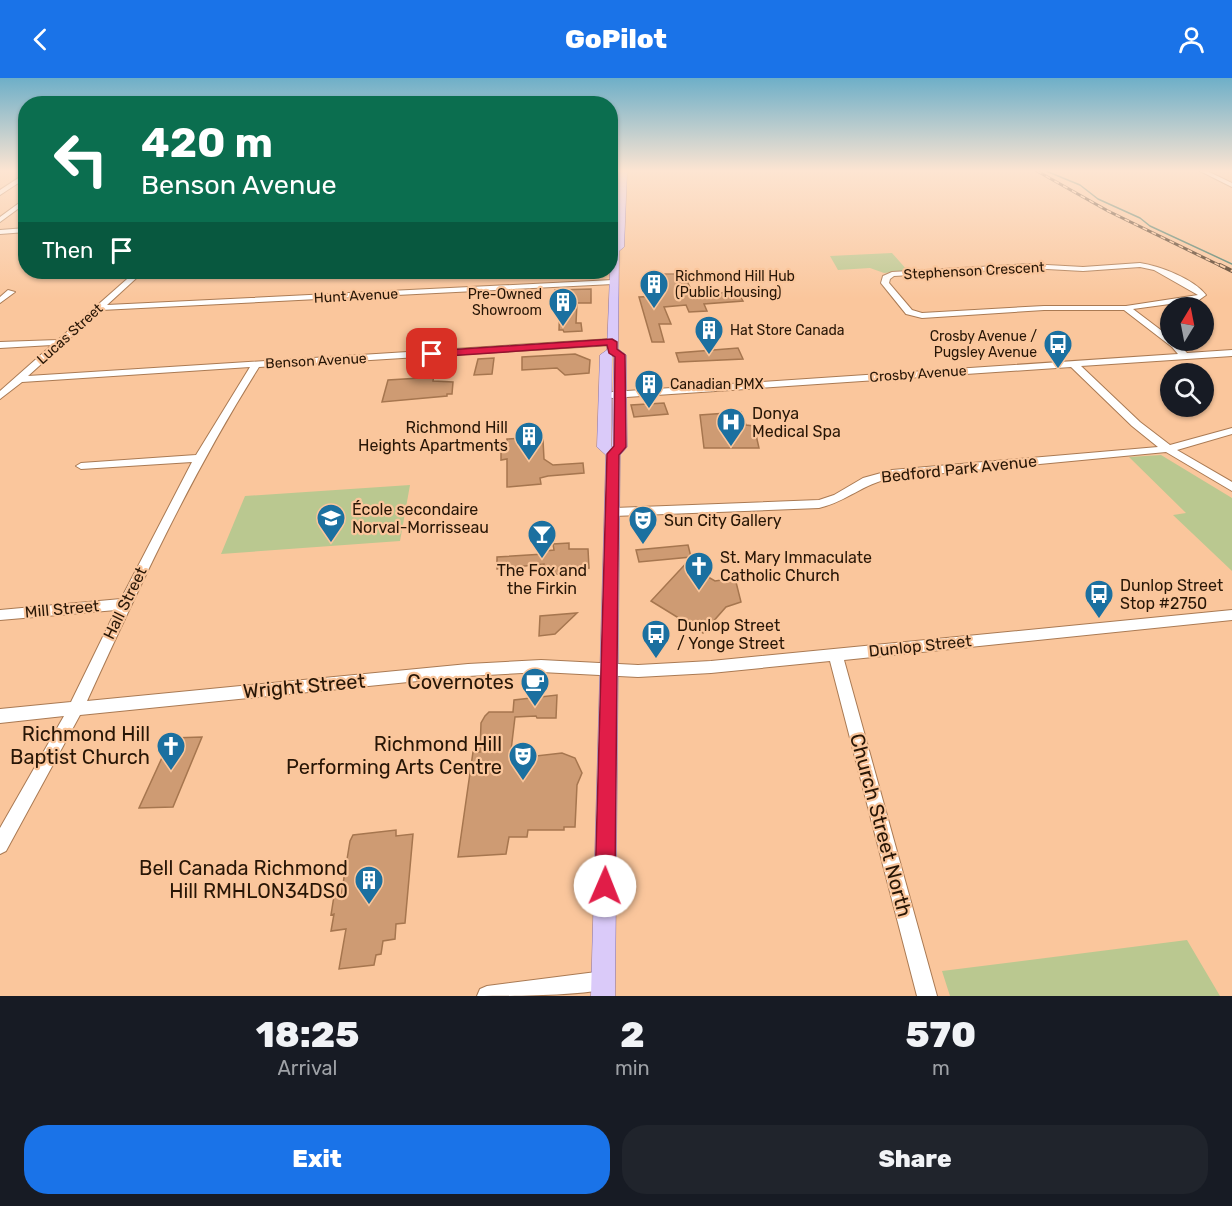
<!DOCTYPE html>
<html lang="en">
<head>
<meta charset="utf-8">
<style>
  body { margin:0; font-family:Rubik,sans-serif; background:#20242c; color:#f1f3f6; height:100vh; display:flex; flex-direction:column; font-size:22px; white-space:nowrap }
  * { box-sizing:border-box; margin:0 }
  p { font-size:20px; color:#9ea1a6 }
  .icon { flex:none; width:33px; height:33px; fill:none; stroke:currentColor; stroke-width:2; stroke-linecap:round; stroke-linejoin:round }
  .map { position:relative; height:918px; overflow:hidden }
  .side { display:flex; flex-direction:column; background:#171b24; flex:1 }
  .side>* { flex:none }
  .guide { position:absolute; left:18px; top:18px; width:600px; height:183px; border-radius:24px; box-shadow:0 2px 4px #0004; background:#0b6e4f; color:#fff; overflow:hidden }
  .needle { width:39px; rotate:10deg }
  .fabs { position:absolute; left:1160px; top:219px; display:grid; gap:12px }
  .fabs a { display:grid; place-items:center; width:54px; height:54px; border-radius:50%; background:#171b24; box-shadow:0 2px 4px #0004; font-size:30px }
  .pin { position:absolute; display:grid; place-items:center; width:51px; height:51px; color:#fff; margin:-26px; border-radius:12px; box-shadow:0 3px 9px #0006 }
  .me { position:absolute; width:66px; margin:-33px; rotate:1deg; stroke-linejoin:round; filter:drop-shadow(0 0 4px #0008) }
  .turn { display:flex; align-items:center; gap:21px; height:126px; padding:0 24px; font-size:27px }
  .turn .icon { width:78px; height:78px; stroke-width:2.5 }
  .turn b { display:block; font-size:42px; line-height:51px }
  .then { display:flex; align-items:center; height:57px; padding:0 24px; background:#0003; gap:12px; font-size:22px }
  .eta { display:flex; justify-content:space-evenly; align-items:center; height:102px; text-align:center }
  .eta b { font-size:36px; font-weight:800; line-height:42px }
  .button { display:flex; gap:12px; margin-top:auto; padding:12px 24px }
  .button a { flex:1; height:69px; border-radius:24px; background:#1a73e8; color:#fff; font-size:24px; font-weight:800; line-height:69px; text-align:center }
  .button a+a { background:#20242c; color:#f1f3f6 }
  header { display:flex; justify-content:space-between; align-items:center; height:78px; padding:0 24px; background:#1a73e8; color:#fff; font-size:27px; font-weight:800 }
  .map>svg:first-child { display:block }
  .green { fill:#bac890 }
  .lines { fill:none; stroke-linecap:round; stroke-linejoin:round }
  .stream { stroke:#497c6c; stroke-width:1.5 }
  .building { fill:#ce9b73; stroke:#a6764f; stroke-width:1.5 }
  .minor-casing { stroke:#aa7a53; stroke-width:2 }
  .major-casing { stroke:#8b74a1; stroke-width:1 }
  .minor { fill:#fff; fill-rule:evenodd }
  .major { fill:#dacaf9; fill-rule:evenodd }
  .rail-far1-casing { stroke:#4e3621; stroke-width:3 }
  .rail-casing { stroke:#4e3621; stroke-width:4 }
  .rail-far1 { stroke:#fac69c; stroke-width:1.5; stroke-dasharray:5; stroke-linecap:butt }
  .rail { stroke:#fac69c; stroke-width:2; stroke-dasharray:6; stroke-linecap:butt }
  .route { fill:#e11d48; stroke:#92132f; stroke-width:1.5 }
  .labels { text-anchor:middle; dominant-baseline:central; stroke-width:4.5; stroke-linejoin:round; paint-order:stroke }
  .far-street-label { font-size:14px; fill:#281606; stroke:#fac69c }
  .far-poi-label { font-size:14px; fill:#281606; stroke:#fac69c; text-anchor:start }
  .poi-label { font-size:16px; fill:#281606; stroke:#fac69c; text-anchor:start }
  .street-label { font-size:16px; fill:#281606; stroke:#fac69c }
  .near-poi-label { font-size:20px; fill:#281606; stroke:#fac69c; text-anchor:end }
  .near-street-label { font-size:20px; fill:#281606; stroke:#fac69c }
</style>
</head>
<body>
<header><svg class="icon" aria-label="back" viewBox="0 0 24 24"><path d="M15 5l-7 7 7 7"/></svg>GoPilot<svg class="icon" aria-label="person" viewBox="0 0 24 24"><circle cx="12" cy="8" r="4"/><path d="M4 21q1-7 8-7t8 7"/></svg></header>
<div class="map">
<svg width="1232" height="918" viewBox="0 0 1232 918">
  <rect width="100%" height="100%" fill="#fac69c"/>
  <path class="green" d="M892 175 908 193 884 195 870 190 838 192 830 178Z
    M1161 377 1232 420V493L1173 437 1186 435 1129 379Z
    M410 407 400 463 221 476 245 418Z
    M1187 862 1220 918H950L942 893Z"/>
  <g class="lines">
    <path class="stream" d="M1046 93 1080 107 1098 121 1140 140 1150 148 1232 186"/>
  </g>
  <path class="building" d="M663 196H684L693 216 738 214 743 223 704 226 707 233 689 234 686 227 664 229 671 246H659L664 264H652L639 219 658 218 653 204 665 203Z
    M591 211V225H577L576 245H581L582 253 564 254 563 252H559L560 225H554L555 212Z
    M738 270 743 281 679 284 676 275Z
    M575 276 590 282 589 295 565 297 557 290 522 292V279Z
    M494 280 492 296 474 297 478 281Z
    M420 297H434L433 303 453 304 452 316H447V318L382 324 388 302 420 300Z
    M664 325 668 336 634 339 631 327Z
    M741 334 746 347 754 348 759 370H704L700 337Z
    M539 359V362H543L544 381 553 387 583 385 584 395 548 398 540 400 541 406 507 409V381L501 382V364H507V361Z
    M569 465V471H588L589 490 580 491V495L543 497 544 486 497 491V479L544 476V473L554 472 553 466Z
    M688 467 691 479 639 484 636 472Z
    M691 480 694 491 715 503 735 500 741 524 726 529 703 555 651 523Z
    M577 535 555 556 539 558 540 538Z
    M557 617 556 640H537L536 638 515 639 510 681 562 675 575 680 582 695 577 707 575 749H564V752H528L527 759H509L506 776 458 779 473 674H480L481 645 485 638 489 634H513L514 622Z
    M202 659 173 729 139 730 171 660Z
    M396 752V758L413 756 405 845 396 846 395 861 383 863 381 876 376 877 374 887 339 891 346 851 331 853 334 836 331 837 334 818H341L350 763 353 757Z"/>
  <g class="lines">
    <g class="minor-casing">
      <path id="minor" d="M1200 93H1207L1232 105V109Z
        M26 95V100L0 117V112Z
        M26 120V125L0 144V139Z
        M26 150V154L0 156V152Z
        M1140 185C1160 188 1194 201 1206 217L1199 222 1133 231 1170 259V262H1175L1187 275 1232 272V278L1081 288 1140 344 1170 367 1232 350V356L1177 372 1232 404V413L1166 374 892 400C862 406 848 423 819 430L614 438 608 434 614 430 819 422 834 417 863 400 892 392 1158 369 1132 348 1071 289 612 320 607 317 612 314 1178 276 1172 269 1124 232H1044L922 240 906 236 881 205 883 198 892 194 1029 186 1083 189ZM1140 189 1154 192 1198 217 1126 228H1044L922 235 912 232 889 205 890 201 894 198 1029 190 1083 193Z
        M135 194H143L107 227 613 202 617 204 613 206 101 232 28 298 612 261 616 264 612 267 259 289C192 395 139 509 87 623L468 586 541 582 638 587 711 583 1232 532V542L844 582 937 918H917L830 583 711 595 638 599 541 594 468 598 80 637 6 773 0 776V750L64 638 0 645V631L71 624 116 532 0 542V532L121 521 192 384 81 391 76 388 81 385 196 377 250 289 22 304 0 321V313L52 267 0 270V264L58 262Z
        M8 212 15 214 0 225V219Z
        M604 893 611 896 614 903 611 910C579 918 513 918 477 918L480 911 487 908Z"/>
    </g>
    <g class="major-casing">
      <path id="major" d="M619 93H627L624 169 619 173 618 271 626 277 627 369 620 377 615 918H591L606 377 597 369 600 277 607 272 611 172 616 168ZM612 278 614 279 612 369 611 368Z"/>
    </g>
    <use href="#minor" class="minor"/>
    <use href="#major" class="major"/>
    <g class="rail-far1-casing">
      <path id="rail-far1" d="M1037 93 1108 133 1223 189"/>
    </g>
    <g class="rail-casing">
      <path id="rail" d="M1220 187 1232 193"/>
    </g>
    <use href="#rail-far1" class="rail-far1"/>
    <use href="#rail" class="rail"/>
  </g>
  <linearGradient id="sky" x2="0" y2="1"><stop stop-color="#6eafc8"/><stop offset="0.42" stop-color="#fde5d2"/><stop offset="1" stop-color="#fde5d2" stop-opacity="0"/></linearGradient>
  <rect width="1232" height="221" fill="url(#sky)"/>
  <path class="route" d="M612 261 617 264V271L625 277 626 369 619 377 615 808 612 815 605 818 598 815 595 808 607 376 614 368 615 279 609 275 607 267 432 279 427 276 432 273Z"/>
  <defs>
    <g id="building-pin" transform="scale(1.5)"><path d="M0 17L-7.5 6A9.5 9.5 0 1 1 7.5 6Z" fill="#1b70a0" stroke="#fac69c"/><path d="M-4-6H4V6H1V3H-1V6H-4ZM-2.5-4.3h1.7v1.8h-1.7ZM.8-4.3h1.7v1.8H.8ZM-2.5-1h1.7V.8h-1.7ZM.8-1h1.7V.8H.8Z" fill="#fff"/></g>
    <g id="bus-pin" transform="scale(1.5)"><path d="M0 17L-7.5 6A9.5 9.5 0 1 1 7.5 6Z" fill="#1b70a0" stroke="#fac69c"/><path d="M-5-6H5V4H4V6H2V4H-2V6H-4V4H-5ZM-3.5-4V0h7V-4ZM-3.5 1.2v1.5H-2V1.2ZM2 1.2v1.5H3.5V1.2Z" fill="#fff"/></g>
    <g id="hospital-pin" transform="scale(1.5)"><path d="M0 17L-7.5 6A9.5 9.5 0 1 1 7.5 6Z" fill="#1b70a0" stroke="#fac69c"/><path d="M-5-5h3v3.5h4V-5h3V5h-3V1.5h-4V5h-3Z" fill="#fff"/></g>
    <g id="school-pin" transform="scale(1.5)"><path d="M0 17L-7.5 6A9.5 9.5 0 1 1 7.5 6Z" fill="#1b70a0" stroke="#fac69c"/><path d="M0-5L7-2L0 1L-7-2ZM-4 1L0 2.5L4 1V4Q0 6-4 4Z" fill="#fff"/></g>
    <g id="theatre-pin" transform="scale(1.5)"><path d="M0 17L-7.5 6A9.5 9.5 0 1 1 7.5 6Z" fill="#1b70a0" stroke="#fac69c"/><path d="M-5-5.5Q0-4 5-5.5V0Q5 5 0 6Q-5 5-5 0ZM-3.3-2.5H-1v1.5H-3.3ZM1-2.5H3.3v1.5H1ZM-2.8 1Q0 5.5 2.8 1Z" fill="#fff"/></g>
    <g id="bar-pin" transform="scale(1.5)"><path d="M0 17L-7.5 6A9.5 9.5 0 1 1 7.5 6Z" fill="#1b70a0" stroke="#fac69c"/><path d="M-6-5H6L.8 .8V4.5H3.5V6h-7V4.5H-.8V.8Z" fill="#fff"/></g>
    <g id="church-pin" transform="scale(1.5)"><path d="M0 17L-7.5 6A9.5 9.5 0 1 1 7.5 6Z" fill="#1b70a0" stroke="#fac69c"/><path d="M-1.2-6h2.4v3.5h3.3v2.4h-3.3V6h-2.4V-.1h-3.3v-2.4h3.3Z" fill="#fff"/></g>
    <g id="cafe-pin" transform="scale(1.5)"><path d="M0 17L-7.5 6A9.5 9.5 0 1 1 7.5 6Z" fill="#1b70a0" stroke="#fac69c"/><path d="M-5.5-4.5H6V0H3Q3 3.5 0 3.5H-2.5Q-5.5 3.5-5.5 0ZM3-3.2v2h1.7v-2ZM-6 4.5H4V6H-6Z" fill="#fff"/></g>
  </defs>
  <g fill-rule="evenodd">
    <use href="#building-pin" x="654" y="206"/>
    <use href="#building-pin" x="563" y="224"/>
    <use href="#building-pin" x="709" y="252"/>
    <use href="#bus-pin" x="1058" y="266"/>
    <use href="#building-pin" x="649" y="306"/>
    <use href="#hospital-pin" x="731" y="344"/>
    <use href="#building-pin" x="529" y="358"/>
    <use href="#school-pin" x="331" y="440"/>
    <use href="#theatre-pin" x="643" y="442"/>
    <use href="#bar-pin" x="542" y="456"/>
    <use href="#church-pin" x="699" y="488"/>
    <use href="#bus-pin" x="1099" y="516"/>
    <use href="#bus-pin" x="656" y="556"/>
    <use href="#cafe-pin" x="535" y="604"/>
    <use href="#church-pin" x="171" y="668"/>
    <use href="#theatre-pin" x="523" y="678"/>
    <use href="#building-pin" x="369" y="802"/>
  </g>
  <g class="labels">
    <g class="far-street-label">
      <text transform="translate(974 193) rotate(-3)">Stephenson Crescent</text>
      <text transform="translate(356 218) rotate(-3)">Hunt Avenue</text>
      <text transform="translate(70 256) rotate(-42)">Lucas Street</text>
      <text transform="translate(316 283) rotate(-3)">Benson Avenue</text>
      <text transform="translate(918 296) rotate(-4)">Crosby Avenue</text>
    </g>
    <g class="far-poi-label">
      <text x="675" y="198">Richmond Hill Hub<tspan x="675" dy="16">(Public Housing)</tspan></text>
      <text x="542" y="216" text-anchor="end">Pre-Owned<tspan x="542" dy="16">Showroom</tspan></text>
      <text x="730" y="252">Hat Store Canada</text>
      <text x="1037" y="258" text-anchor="end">Crosby Avenue /<tspan x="1037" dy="16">Pugsley Avenue</tspan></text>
      <text x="670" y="306">Canadian PMX</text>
    </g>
    <g class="poi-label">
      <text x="752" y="335">Donya<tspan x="752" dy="18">Medical Spa</tspan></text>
      <text x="508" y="349" text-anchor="end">Richmond Hill<tspan x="508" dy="18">Heights Apartments</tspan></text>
      <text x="352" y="431">École secondaire<tspan x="352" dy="18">Norval-Morrisseau</tspan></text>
      <text x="664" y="442">Sun City Gallery</text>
      <text x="720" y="479">St. Mary Immaculate<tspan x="720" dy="18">Catholic Church</tspan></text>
      <text x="542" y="492" text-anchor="middle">The Fox and<tspan x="542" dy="18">the Firkin</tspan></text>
      <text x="1120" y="507">Dunlop Street<tspan x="1120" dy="18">Stop #2750</tspan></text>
      <text x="677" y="547">Dunlop Street<tspan x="677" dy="18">/ Yonge Street</tspan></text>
    </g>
    <g class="street-label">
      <text transform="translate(959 391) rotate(-6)">Bedford Park Avenue</text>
      <text transform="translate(125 525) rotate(-64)">Hall Street</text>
      <text transform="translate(62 531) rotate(-5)">Mill Street</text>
      <text transform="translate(920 568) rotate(-6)">Dunlop Street</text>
    </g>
    <g class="near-poi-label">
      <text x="514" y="604">Covernotes</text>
      <text x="150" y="656">Richmond Hill<tspan x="150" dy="23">Baptist Church</tspan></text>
      <text x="502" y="666">Richmond Hill<tspan x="502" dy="23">Performing Arts Centre</tspan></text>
      <text x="348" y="790">Bell Canada Richmond<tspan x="348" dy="23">Hill RMHLON34DS0</tspan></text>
    </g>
    <g class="near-street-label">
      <text transform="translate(304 608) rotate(-5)">Wright Street</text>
      <text transform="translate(881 747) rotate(75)">Church Street North</text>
    </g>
  </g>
</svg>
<div class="fabs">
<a><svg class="needle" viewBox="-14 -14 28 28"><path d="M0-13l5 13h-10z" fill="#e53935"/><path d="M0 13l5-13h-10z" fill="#9ea1a6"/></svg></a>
<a><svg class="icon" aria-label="search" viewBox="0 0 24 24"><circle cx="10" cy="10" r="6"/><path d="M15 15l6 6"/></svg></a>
</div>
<div class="pin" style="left:432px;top:276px;background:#d93025"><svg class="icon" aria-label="arrive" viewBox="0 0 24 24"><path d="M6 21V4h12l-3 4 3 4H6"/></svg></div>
<svg class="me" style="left:605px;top:808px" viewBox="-20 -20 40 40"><circle r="19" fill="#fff"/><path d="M0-13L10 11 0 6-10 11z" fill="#e11d48"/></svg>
<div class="guide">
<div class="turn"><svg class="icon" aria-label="left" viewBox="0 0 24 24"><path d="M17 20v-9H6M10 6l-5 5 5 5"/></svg><div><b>420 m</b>Benson Avenue</div></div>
<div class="then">Then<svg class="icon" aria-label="arrive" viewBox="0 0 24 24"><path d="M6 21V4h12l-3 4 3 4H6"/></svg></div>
</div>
</div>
<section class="side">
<div class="eta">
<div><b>18:25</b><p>Arrival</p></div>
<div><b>2</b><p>min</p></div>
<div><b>570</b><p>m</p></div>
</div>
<div class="button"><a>Exit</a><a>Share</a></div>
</section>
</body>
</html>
